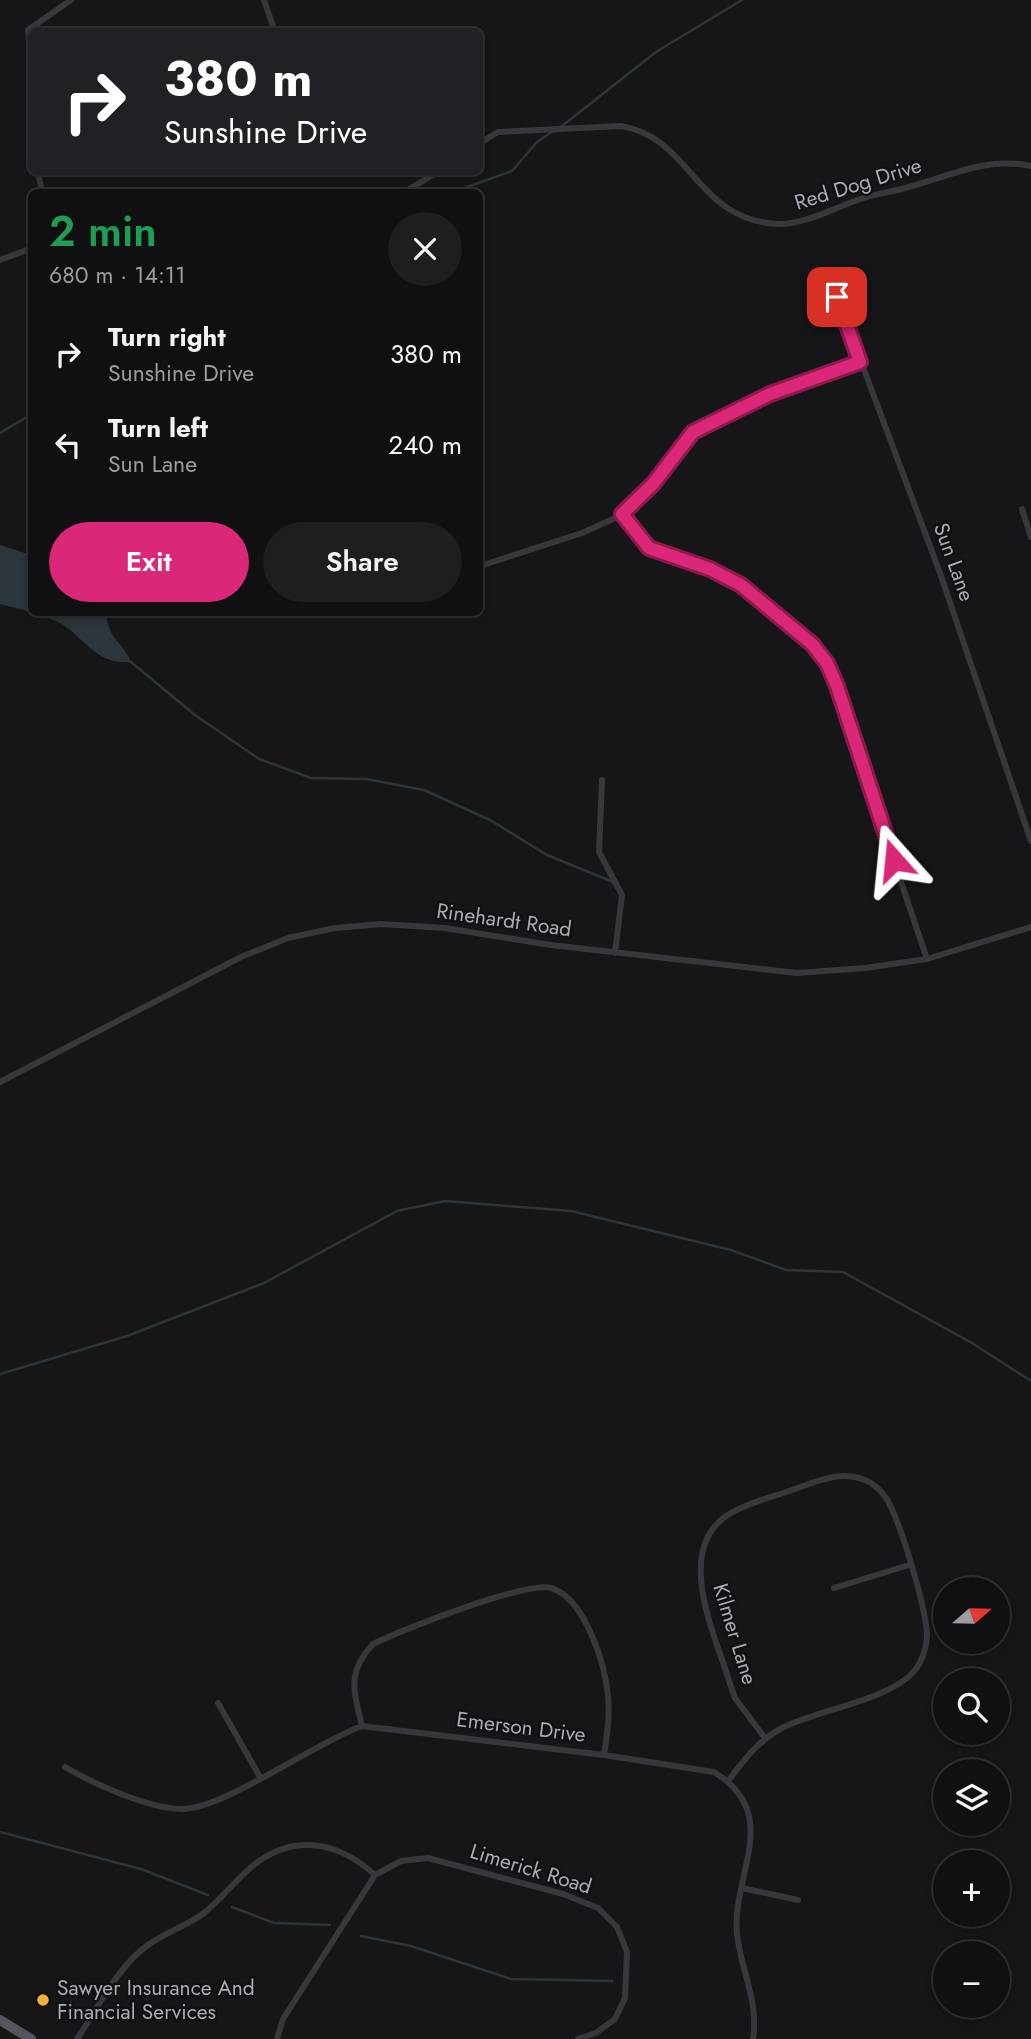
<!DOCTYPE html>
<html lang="en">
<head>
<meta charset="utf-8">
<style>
  body { margin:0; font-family:Jost,sans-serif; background:#1e1e20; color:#f1f3f6; height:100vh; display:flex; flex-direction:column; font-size:26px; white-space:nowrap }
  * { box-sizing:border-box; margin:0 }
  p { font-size:23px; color:#9c9d9f }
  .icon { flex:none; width:38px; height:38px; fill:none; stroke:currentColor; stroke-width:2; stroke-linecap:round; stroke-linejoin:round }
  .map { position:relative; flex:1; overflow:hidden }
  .drawer { position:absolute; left:28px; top:189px; width:455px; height:427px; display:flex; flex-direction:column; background:#101012; border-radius:10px; box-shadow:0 4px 10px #0003,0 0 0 2px #303032 }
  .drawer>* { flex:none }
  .guide { position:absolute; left:28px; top:28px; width:455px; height:147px; border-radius:10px; box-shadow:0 4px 10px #0003,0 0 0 2px #303032; background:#202124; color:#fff; overflow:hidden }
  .needle { width:46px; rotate:70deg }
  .fabs { position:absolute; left:933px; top:1577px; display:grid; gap:14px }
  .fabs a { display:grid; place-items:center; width:77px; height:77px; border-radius:50%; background:#101012; box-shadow:0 4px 10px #0003,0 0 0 2px #303032; font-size:35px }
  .pin { position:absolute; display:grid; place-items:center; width:60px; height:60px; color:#fff; margin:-30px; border-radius:14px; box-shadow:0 4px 10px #0006 }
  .me { position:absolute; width:77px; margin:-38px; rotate:342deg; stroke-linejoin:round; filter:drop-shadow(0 0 5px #0008) }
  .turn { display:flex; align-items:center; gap:24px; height:147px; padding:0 21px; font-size:32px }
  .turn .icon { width:91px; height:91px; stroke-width:2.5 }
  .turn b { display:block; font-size:49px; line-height:60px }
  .round { display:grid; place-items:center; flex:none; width:74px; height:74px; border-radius:37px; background:#1e1e20 }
  .overview { display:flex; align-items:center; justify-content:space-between; height:119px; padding:0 21px }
  h1 { font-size:42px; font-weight:600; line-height:52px; color:#1e9e55 }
  .primary-button { display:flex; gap:14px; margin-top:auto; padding:14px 21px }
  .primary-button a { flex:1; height:80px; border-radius:42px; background:#db2777; color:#fff; font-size:28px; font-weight:600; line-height:80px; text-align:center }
  .primary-button a+a { background:#1e1e20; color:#f1f3f6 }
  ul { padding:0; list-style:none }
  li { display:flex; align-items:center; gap:21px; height:91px; padding:0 21px }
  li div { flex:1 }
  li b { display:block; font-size:26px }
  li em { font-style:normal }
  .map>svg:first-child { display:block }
  .water { fill:#2c353c }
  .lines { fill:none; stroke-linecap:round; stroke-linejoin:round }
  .stream { stroke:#2c353c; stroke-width:2.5 }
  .minor { stroke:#37383d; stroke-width:6 }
  .primary { stroke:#53555c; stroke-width:10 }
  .route-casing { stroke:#8e194d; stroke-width:18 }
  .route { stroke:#db2777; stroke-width:12 }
  .poi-dot { fill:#f2b134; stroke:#111113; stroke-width:2.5 }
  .labels { text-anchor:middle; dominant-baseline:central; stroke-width:5; stroke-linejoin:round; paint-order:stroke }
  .street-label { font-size:21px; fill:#a8adb8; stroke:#111113 }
  .poi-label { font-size:21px; fill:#a8adb8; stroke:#111113; text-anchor:start }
</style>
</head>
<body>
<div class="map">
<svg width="1031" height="2039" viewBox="0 0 1031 2039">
  <rect width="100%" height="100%" fill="#161618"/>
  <path class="water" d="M0 545 31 555V612L0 604Z
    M33 613H106C109 641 121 639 131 662 102 665 89 646 69 629 59 621 45 616 33 613Z"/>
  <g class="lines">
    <path class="stream" d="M562 126 656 52 742 0
      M453 192 512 171 537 142 553 131
      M0 433 32 414
      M131 662 195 715 259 759 311 778 366 779 424 790 490 820 547 855 613 882
      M0 1374 127 1336 264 1283 397 1211 445 1201 571 1211 731 1250 786 1270 843 1272 972 1343 1031 1381
      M0 1832 141 1869 208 1895
      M232 1907 274 1923 330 1925
      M361 1936 411 1946 511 1979 612 1981"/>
    <path class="minor" d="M264 0 275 32
      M32 71 28 30 71 0
      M480 143 498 132 621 126C692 137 695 221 779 224 805 224 830 210 855 201 870 195 886 193 901 189 946 178 984 156 1031 166
      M38 172 42 192
      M404 192 438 172
      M0 260 32 248
      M837 297 940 573 1031 841
      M1022 509 1031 537
      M622 515 648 548 710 569 741 585 812 644 827 662 927 959
      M480 566 582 533 622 515 653 484 693 432 770 394 861 362
      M602 780 599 852 622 895 615 953
      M0 1082 241 957 288 938 335 928 382 924 445 928 551 945 797 973 865 968 927 959 1031 927
      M834 1588 909 1565
      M218 1703 260 1777
      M362 1726C354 1691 346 1673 373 1644 401 1630 526 1581 551 1588 585 1598 605 1664 608 1696 610 1716 607 1735 604 1755
      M65 1767C94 1784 147 1808 181 1809 223 1810 314 1743 362 1726L604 1755 714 1772C784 1815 731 1875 737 1934 741 1971 759 2001 753 2039
      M728 1781C743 1761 758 1741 780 1729 815 1710 892 1700 915 1670 922 1662 927 1645 927 1635 926 1607 903 1533 891 1507 887 1498 880 1489 871 1483 846 1468 820 1480 795 1489 773 1497 746 1503 726 1516 674 1553 716 1636 730 1684L735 1698 765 1738
      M742 1888 798 1900
      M77 2039C98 2008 117 1967 148 1945 166 1932 187 1926 204 1913 224 1897 239 1875 259 1861 299 1833 341 1844 375 1875
      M277 2039 283 2019 375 1875 401 1861 428 1858 563 1894 598 1908 617 1927 627 1952 625 1998 615 2019 596 2033 578 2039"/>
    <path class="primary" d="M0 2020 31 2039"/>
  </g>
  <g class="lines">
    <g class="route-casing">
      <path id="route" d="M837 297 860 362 770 394 693 432 653 484 622 514 649 548 710 569 741 585 812 644 827 663 837 686 894 860"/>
    </g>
    <use href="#route" class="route"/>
  </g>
  <circle class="poi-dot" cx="43" cy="2000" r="7"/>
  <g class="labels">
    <g class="street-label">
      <text transform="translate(858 184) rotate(-17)">Red Dog Drive</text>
      <text transform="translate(954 562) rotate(70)">Sun Lane</text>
      <text transform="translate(504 920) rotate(8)">Rinehardt Road</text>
      <text transform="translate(735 1634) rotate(73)">Kilmer Lane</text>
      <text transform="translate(521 1727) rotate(7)">Emerson Drive</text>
      <text transform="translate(531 1869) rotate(17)">Limerick Road</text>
    </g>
    <g class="poi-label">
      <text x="57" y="1988">Sawyer Insurance And<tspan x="57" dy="24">Financial Services</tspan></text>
    </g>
  </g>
</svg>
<div class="fabs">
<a><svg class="needle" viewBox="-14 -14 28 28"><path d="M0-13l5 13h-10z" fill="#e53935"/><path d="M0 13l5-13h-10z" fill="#9c9d9f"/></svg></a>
<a><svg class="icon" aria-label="search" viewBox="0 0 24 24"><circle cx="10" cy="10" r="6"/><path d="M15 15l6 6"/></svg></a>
<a><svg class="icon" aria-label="layers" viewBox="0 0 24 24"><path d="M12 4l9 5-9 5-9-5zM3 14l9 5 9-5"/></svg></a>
<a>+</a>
<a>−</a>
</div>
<div class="pin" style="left:837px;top:297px;background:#d93025"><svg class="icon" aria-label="arrive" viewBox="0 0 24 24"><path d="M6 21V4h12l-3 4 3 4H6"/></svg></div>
<svg class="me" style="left:894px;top:860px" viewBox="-20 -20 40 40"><path d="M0-17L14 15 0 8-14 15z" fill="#db2777" stroke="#fff" stroke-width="4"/></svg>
<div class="guide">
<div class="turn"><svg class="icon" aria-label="right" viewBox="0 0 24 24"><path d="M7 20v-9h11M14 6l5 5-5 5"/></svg><div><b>380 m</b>Sunshine Drive</div></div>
</div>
<section class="drawer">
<div class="overview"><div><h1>2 min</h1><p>680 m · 14:11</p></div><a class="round"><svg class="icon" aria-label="close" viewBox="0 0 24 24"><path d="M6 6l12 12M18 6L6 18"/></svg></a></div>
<ul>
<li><svg class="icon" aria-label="right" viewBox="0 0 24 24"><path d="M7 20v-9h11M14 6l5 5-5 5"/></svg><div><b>Turn right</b><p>Sunshine Drive</p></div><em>380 m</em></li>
<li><svg class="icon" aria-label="left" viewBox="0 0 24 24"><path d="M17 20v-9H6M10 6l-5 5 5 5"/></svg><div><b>Turn left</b><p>Sun Lane</p></div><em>240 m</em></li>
</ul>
<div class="primary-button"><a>Exit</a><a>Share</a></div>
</section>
</div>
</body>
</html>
